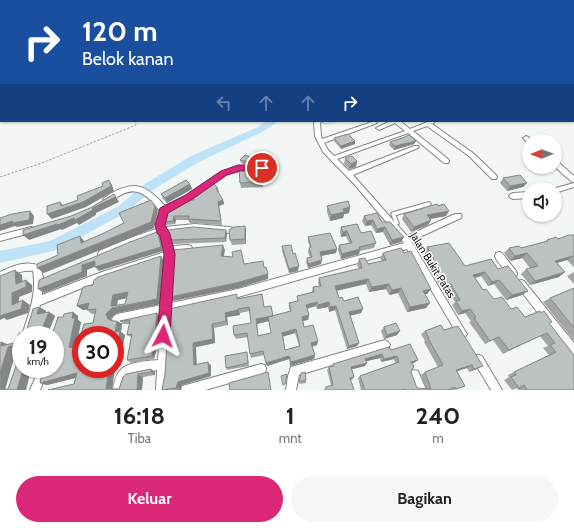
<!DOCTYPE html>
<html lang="id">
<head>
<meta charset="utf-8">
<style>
  body { margin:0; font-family:Cabin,sans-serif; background:#f6f6f6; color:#222; height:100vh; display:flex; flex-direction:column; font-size:15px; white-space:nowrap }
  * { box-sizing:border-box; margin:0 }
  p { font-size:13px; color:#767676 }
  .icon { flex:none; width:22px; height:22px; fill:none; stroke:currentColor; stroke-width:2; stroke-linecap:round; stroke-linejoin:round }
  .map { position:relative; height:390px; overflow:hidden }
  .drawer { display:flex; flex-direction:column; background:#fff; flex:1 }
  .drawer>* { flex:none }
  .banner { position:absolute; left:0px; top:0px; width:574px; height:122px; box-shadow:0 1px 3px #0004; background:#1a4fa0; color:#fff; overflow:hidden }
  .needle { width:26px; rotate:269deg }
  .buttons { position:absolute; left:522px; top:134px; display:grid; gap:8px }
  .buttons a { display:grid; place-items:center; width:40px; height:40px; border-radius:50%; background:#fff; box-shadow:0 1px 3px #0004; font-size:20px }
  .speed { position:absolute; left:12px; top:326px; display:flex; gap:8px; font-size:20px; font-weight:700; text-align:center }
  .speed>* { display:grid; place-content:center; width:52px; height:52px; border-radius:50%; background:#fff; box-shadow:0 1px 3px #0004; line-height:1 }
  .speed small { font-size:10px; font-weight:400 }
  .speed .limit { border:6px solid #d22; background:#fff; color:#111 }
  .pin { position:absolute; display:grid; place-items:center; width:34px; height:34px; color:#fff; margin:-17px; border:2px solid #fff; border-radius:50%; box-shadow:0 1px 4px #0007 }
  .me { position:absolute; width:44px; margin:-22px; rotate:4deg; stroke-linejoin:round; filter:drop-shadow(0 0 3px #0008) }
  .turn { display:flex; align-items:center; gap:14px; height:84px; padding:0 16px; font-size:18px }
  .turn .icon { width:52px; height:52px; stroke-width:2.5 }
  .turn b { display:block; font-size:28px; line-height:34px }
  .lanes { display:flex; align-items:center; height:38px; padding:0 16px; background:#0003; justify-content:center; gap:20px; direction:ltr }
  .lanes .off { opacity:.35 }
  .eta { display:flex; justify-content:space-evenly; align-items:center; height:68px; text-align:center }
  .eta b { font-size:24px; font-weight:700; line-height:28px }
  .button { display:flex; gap:8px; margin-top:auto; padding:8px 16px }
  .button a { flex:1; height:46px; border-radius:24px; background:#db2777; color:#fff; font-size:16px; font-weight:700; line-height:46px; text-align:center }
  .button a+a { background:#f6f6f6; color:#222 }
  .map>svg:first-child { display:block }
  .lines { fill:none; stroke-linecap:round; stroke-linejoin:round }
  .stream { stroke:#bee2f7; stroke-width:1.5 }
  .river { fill:#bee2f7; fill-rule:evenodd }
  .lane-casing { stroke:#828684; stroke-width:5.5 }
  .street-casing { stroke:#828684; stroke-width:2 }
  .secondary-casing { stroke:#828684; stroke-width:2 }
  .path { stroke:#a1a5a4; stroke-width:1; stroke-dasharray:2.5 1.5; stroke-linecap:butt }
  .lane { stroke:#fff; stroke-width:3.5 }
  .street { fill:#fff; fill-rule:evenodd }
  .secondary { fill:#fff; fill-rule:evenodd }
  .wall { fill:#a2a6a6; fill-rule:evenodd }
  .shaded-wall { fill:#848787 }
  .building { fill:#bcc1c1; stroke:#848787; fill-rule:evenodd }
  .route { fill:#db2777; stroke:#8e194d }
  .labels { text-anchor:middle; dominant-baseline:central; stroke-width:3; stroke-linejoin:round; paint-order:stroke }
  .street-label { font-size:11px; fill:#131514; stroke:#fff }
</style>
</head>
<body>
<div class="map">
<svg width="574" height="390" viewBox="0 0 574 390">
  <rect width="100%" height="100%" fill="#f2f7f6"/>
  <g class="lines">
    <path class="stream" d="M321 121 325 124 338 121"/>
    <path class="river" d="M0 113H1V119H0Z
      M267 121H279L264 131 199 162 151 191 127 212 57 250 0 263V251L50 241 119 206 143 185 191 156 258 127Z"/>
    <g class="lane-casing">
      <path id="lane" d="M393 225 397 223 393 214 429 204"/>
    </g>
    <g class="street-casing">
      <path id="street" d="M316 121H322L320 123 321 136 322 139 372 122H376L377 123 324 143 328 150 334 156 405 131 395 123 379 130 376 128 391 121H400L410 129 430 121H434V123L432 124 473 153 496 175 497 177 496 179H492L469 156 427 126 413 131 448 159 449 161 448 163H444L408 133 337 159 349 171 414 146H418L419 147 418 148 353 175 407 236 455 214H461L462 216 461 218 411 241 465 331 467 334 465 337 462 339 459 337 407 249 238 297 171 312 166 390H156L157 370 130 375 126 379 123 390H113C114 384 115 377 119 372 125 362 147 361 158 360L161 314 117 324 114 322 112 319 114 316 117 314 162 305 166 259 102 280 40 305 32 335H22C29 314 37 293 33 271 21 269 11 276 0 280V272C13 266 26 260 40 266L43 277 42 295 102 272 165 252 162 237 160 235 138 242 102 258 99 257 98 254 99 251 133 237 156 229 160 211C146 194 136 184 116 198 112 200 109 203 104 202L103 200 104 198C131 180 144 182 165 206L187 195 221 172 239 166H248L251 168C248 171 232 172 225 175 213 181 203 191 192 199 184 204 176 208 167 212L164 227 195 224 230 227 233 228 234 230 233 232 230 233 195 230 168 233 172 246 188 245 191 246 192 248 191 250 174 253 171 303 238 289 404 243 355 185 323 152 315 136 314 123Z
        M526 136 528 137 532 141H529V143L527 142 523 138Z
        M555 161H557L574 176V182H572L555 167Z
        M574 183V187L555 193V189H552Z
        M529 192V198L513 199 511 198 509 196 511 194 513 193Z
        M31 227 34 228 35 230 34 232 0 241V235Z
        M499 252 502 253 516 271 517 274 516 277 513 278 510 277 496 259 495 256 496 253Z
        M521 280 524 281 574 343V356L570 355 518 287 517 284 518 281Z
        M385 340 388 342 390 345 388 348 299 375 296 390H286L288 376 291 367Z
        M478 355 482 356 502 390H491L473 360 474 356Z
        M261 364 265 365 266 369 265 373 261 374 205 390H181L182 386 186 385Z
        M39 369H49L40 390H30Z
        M414 370 418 371 426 390H415L409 375 410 371Z"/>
    </g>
    <g class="secondary-casing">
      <path id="secondary" d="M0 91H1V95H0Z"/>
    </g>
    <path class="path" d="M0 177 42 163 136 125 135 121"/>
    <use href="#lane" class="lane"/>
    <use href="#street" class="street"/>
    <use href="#secondary" class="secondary"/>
  </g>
  <path class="wall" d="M334 138 355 144 341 149 334 141Z
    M416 141 414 144 394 150 389 145 390 142Z
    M257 157 258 164H244L241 163 240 160Z
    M345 158 357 161 356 167 349 169 344 164Z
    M264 165 265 176H262L263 187 241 188 240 183Z
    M503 178 527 183 523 187 507 191 500 183Z
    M190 184 192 189 167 203 163 199 161 194Z
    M218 188 219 192H218L223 200 224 204 219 206 222 225 190 223 188 220H176L175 224 166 225 164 222 167 218 194 200 197 196 196 193Z
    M327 206 350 207 349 213 344 214 343 218 330 221 327 212Z
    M404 214 446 216 430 219 431 220 428 225 411 232 402 219Z
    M364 216 382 222 401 242 390 245 383 232 376 233 371 225 365 226 362 221Z
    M245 226 246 231V244L232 245 230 240Z
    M341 227 361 233 376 243 374 248 360 251 359 254 341 259 338 250 339 245 349 243 346 236 341 237 340 232Z
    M226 230 227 234 226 242 173 244 171 240Z
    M574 235V267L567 260 557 263 559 277 530 285 521 274 526 269 530 268 522 258 510 261 504 253 509 248H521L544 242 547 240 558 239Z
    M308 237 336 253 321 256V264L308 268 306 262 307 258 310 257 308 252 309 248H310L308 241Z
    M282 246 293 254 298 271 289 273 282 251Z
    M427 247 465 266 498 269 528 291 522 295 506 300 494 284 488 286 481 276 475 278 483 290 494 299 525 317 549 324 574 390H518L517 388 512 390 504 380 509 377 508 375 549 355 543 348 548 346 540 336 503 354 493 340 485 344 469 322 471 321 465 313 458 315 452 305 455 302 446 287 443 288 440 286 427 265 430 262 424 252Z
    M383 253H404L431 289 427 294H425L426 308 407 312 398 293 389 295 386 289 369 292 366 284 337 291 339 298 361 313 350 316 357 346 347 349 335 310 329 312 328 307 317 309 316 306 307 309 309 315 308 320 303 321 304 327 318 341 317 345 312 347 315 355 314 359 290 366 289 359 267 366 264 355 251 358 250 354 248 337 236 339 234 335 251 323 250 311 240 313V315L227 317 228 325 214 328 215 343 196 347V365L211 366V376L182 385 180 390H162L165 374 169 309 238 299 264 307 273 316 290 311 289 308V303L297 301V296L312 292 313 287 319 286 318 283 319 278 359 269 357 265 359 259 368 264 382 261 380 258ZM269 321 271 333 258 335 257 324ZM295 333 299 346 285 350 283 336Z
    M164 261 161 304 117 313 111 318 112 321H117L122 324 121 332 125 335 121 356 116 357 115 366V335L93 323 95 314H92L87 310 88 309 83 310 77 306 93 285ZM127 298 125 304 117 305 118 300Z
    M574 272V284L567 276Z
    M574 288V341L543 302 550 298Z
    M39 307 46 311 45 313 49 312 55 316 48 333 51 335H21V350L20 349 16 351 5 389H8L16 366 15 358 21 357V369H38L36 372 30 373 26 390H0V343L2 342 7 344 14 343H15L19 333 26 332 33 309Z
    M73 312 78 316V320L81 322 76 349 112 389H119L123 377 151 369 155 372V375L143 377 142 390H48L74 384 76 378 47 385 40 383 63 317Z
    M159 316 157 348 154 359 131 363 127 360 131 337 127 335 130 324H124L120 321Z
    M384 327 397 335 384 339 381 331Z
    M444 330 477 369 469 372 467 368 457 371 465 386 455 390H361L358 378 360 376 395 363 394 359 381 362 380 358 366 361 365 366 352 369 354 377 352 380H350L354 390H324L326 387 331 385 327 370 329 367H332L333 364 391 350 418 360 412 363 411 372 417 388 426 389 421 375 425 372 438 367 424 342 425 341 421 334 425 331Z
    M247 352 249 366 227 370 226 368Z
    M301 373 306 380V383L299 384Z"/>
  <path class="shaded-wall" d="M355 141V144L341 149V146Z
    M416 141 414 144 394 150 395 146Z
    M357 161 356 167 349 169 351 164Z
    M109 180 112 185 114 191 86 207 52 219 47 214 61 206 60 202 65 207 111 186Z
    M527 183 523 187 507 191 510 186Z
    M190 184 192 189 167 203 165 198Z
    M114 194 119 202 96 213V215L79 225 77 223 62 230 61 229 29 240 23 235 92 208Z
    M223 200 224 204 219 206 222 225 218 202Z
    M155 206 158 211 154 228 44 273 37 268 151 222Z
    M350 207 349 213 344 214 343 218 330 221 331 215 343 209Z
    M30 211 34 216 33 224 17 227 15 226 0 231V225Z
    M449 211 446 216 424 220 427 215Z
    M174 216 176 220 175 224 173 221Z
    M373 220 371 225 365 226 367 221Z
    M431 220 428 225 411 232 414 227Z
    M245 226 246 231V244L245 239Z
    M385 227 383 232 376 233 377 229Z
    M226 230 227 234 226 242 225 238Z
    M347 231 346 236 341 237 343 232Z
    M158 233 161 238 163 251 99 271 95 267Z
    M80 236 85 242 81 243Z
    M404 237 401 242 390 245 392 240Z
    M223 245 225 250 223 261 221 256Z
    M337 249 336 253 320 256V252Z
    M360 249 359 254 341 259 342 254Z
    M527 253 522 258 510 261 515 256Z
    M161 256 164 261 161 304 117 313 111 318 113 323 108 319 106 314 111 306 113 295 128 292 132 297 118 300 116 308 157 299Z
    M573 256 567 260 549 265 555 261Z
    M322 260 321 264 308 268V264Z
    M95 261 99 265 87 270V276L44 293 38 289 82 265Z
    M299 266 298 271 289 273V269Z
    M15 270 22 275 23 288 26 280 32 285V292L19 297V309L23 300 30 305 28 313 7 320 4 318 0 320V313L12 305V293L16 284Z
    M485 272 481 276 469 279 473 275Z
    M565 272 559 277 530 285 535 281Z
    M268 274V279L238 288 173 301 170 297Z
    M368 279 366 284 334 291 335 286Z
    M499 280 494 284 488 286 492 282Z
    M450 283 446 287 443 288 446 284Z
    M389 284 386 289 369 292 372 287Z
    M401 288 398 293 389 295 392 290Z
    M431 289 427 294 420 295 423 291Z
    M528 291 522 295 506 300 512 295Z
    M317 302 316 306 305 309 306 305Z
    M329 302 328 307 317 309 318 305Z
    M89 303 94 308 83 310 77 306Z
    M430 303 426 308 407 312 410 307Z
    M336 306 335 310 329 312 330 307Z
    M39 307 46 311 44 318 37 314Z
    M238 309 240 315 227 317 228 325 226 321 225 313Z
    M363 309 361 313 347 316 349 312Z
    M470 309 465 313 458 315 462 311Z
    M49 312 55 316 48 333 51 335H46L42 333 41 331Z
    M73 312 78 316V320L81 322 75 351 69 347Z
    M157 313 159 316 157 348 154 359 152 356Z
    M309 315 308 320 301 321 302 317Z
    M273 316V320L257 324 259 339 256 319Z
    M117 321 122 324 121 332 125 335 121 356 116 353 115 332Z
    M212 324 214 328 215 343 196 347 197 369 194 365 193 343Z
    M296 329 295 333 282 337V333Z
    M400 331 397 335 384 339 387 335Z
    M318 341 317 345 310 347 311 343Z
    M2 342 10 346 14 343 21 346 15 347 20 349 16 351 5 390H0L1 346Z
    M359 343 357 346 347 349 349 346Z
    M382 354 380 358 363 362 365 359Z
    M315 355 314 359 290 366 291 362Z
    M289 356V359L267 366 266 363Z
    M397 356 394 359 381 362 384 359Z
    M115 357H116L115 366Z
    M418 360 414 363 408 365 411 362Z
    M208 362 211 366V376L182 385 180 390 176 388 178 382Z
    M367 363 365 366 349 370 351 367Z
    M472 365 467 368 451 373 456 370Z
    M483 366 477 369 469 372 474 369Z
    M29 369H38L36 372Z
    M109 369H115L112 390 106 389Z
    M151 369 155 372V375L151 372Z
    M23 370 30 373 26 390H17Z
    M77 373 83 376 47 385 40 383Z
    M138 374 143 377 142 390H137Z"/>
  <path class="building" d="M348 134 355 141 341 146 334 138Z
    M409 135 416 141 395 146 390 142 402 138Z
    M245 155 250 157H257V161H243L240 160Z
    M352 156 357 161 351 164 345 158Z
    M264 165 265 170 262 171V181L240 183 239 167Z
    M520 175 527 183 510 186 503 178Z
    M109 180 111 186 83 202 47 214V206L60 202 61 206 78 200 77 196 103 186 102 183Z
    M186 180 190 184 165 198 161 194Z
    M211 182 218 188 216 189 223 200 218 202 221 221 188 219 189 216H174L173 221 164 222 165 216 167 218V209L184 200H194L193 197 198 196 196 193Z
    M114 194 116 197 92 208 93 210 75 220 74 218 58 225 57 224 23 235V230L71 216 90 208Z
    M151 200 155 206 151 222 37 268V264L58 255 57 245 80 236 81 243 104 233 124 223 119 213Z
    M348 201 350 207 343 209 344 212 331 215 327 206Z
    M437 204 438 206 444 204 449 211 427 215 431 220 414 227 404 214Z
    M30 211 29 220 12 223 13 221 0 225V218L12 214Z
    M377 213 382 222H390L404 237 392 240 385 227 377 229 373 220 367 221 364 216Z
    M357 224 361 233 371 231 376 243 359 247 360 249 342 254 339 245 352 243 347 231 343 232 341 227Z
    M245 226V239L230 240 229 230 234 227Z
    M193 227 226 230 225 238 171 240 168 230Z
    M157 232 158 233 161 247 95 267V261L82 265V272L38 289 39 280 130 242Z
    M330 233 337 249 320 252 322 260 308 264 307 258 312 257 309 248 311 247 308 237Z
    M569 235H574V256H573L555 261 565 272 535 281 526 269 538 266 527 253 515 256 509 248 519 246 521 248 548 241 547 240 556 237 558 239Z
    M449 243 465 266 491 259 498 269 508 266 528 291 512 295 499 280 492 282 485 272 473 275 483 290 486 289 494 299 502 297 511 309 517 307 525 317 540 311 541 313 544 311 552 322 549 323 574 355V390H527L524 385 519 388 511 377 516 375 514 372 556 352 550 345 555 343 547 333 509 350 499 337 490 341 474 318 476 317 470 309 462 311 456 301 460 300 450 283 446 284 444 281 431 260 434 259 427 247Z
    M223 245 221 256 233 257 232 252 241 250 244 264 263 261 264 268 266 267 268 274 236 283 170 297 173 250Z
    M291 245 293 254 295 253 299 266 289 269 282 246Z
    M401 248 404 253 411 251 431 289 423 291 430 303 410 307 401 288 392 290 389 284 372 287 368 279 335 286 339 298 342 297 344 301 358 297 363 309 349 312 359 343 349 346 336 306 330 307 329 302 318 305 317 302 306 305 309 315 302 317 304 327 313 325 318 341 311 343 315 355 291 362 289 356 266 363 263 351 250 354 247 333 234 335 233 326 251 323 249 307 238 309V310L225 313 226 321 212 324 213 339 193 343 194 365 208 362 209 373 178 382 176 388 162 390 165 374 169 309 237 294V299L262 294 264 307 271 306 273 316 256 319 258 336 271 333 268 317 291 311 289 303 298 301 297 296 314 292 313 287 321 286 319 278 362 268 359 259 365 258 368 264 386 260 383 253ZM296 329 300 346 285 350 282 333Z
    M161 256 157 299 112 308 106 314 108 319 112 321H117L115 332 120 331 116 353H115V335H81L84 324 93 323 96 309 87 310 89 303 77 306 83 287 93 285 94 280 98 277ZM128 292 125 304 111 306 113 295Z
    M15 270 16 284 26 280V287L12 293V305L23 300 21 309 0 316V276Z
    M574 288V328L550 298Z
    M39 307 37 314 49 312 41 331 42 333H47L48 335H21V346L15 347V346L19 333 26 332 33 309Z
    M73 312 72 318H75L69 347 78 349 81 336V369H109L106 389H119L123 377 126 374 151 369V372L138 374 137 390H48L74 384 77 373 40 383 43 369H55V335H52L58 317H63L64 314Z
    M157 313 154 346 152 356 127 360 132 334 127 335 130 320 120 321Z
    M396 323 400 331 387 335 384 327Z
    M441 325 444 330 458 326 483 366 474 369 472 365 456 370 465 386 456 389 455 387 448 390H405L404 389 402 390H365L360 376 399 362 397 356 384 359 382 354 365 359 367 363 351 367 354 377 350 378 354 390H326V387L333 385 329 367 334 366 333 364 389 347 391 350 410 344 418 360 411 362 414 366 411 372 417 388 431 389 425 372 443 365 428 338H429L425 331Z
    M2 342 1 346 14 343 13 345 8 347 0 373V343Z
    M247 352 248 363 226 368 225 356Z
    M21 357V369H28L23 370 17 390H0V389H8L16 366 15 358Z
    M268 372 271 390H230L229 383Z
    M305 372 306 380 299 382 301 373Z
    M287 374 285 384 283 385 281 376Z"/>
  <linearGradient id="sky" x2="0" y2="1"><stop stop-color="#97c6ee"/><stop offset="0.57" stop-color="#f9fbfb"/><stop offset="1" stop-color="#f9fbfb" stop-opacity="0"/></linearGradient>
  <rect width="574" height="129" fill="url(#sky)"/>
  <path class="route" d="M238 165H262L266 168 262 170 239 171 227 175 191 200 168 213 165 225 170 234 175 254 170 336 168 340 163 342 159 340 157 336 164 254 160 236 157 233 155 225 160 208 184 196 221 171Z"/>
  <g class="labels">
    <g class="street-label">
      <text transform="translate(433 265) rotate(58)">Jalan Bukit Patas</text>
    </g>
  </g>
</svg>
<div class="buttons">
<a><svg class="needle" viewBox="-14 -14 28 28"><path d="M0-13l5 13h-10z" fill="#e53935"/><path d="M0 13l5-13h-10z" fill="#767676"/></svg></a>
<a><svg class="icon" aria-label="sound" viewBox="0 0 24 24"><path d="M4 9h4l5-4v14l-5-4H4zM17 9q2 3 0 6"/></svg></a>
</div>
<div class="speed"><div>19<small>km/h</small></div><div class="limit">30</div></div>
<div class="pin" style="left:262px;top:168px;background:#d93025"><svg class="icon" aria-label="arrive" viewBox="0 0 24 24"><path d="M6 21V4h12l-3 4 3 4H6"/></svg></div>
<svg class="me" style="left:163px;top:336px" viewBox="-20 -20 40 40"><path d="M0-17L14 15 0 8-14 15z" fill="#db2777" stroke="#fff" stroke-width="4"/></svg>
<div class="banner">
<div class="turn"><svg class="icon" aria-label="right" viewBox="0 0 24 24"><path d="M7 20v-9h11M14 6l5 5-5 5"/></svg><div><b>120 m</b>Belok kanan</div></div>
<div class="lanes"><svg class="icon off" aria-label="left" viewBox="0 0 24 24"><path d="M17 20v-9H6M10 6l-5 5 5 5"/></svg><svg class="icon off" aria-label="ahead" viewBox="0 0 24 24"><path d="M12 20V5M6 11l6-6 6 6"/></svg><svg class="icon off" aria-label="ahead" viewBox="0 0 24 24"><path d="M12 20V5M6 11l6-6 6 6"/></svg><svg class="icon" aria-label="right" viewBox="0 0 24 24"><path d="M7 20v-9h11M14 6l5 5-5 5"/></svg></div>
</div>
</div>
<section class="drawer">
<div class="eta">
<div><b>16:18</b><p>Tiba</p></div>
<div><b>1</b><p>mnt</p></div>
<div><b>240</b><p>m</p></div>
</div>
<div class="button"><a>Keluar</a><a>Bagikan</a></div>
</section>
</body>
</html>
